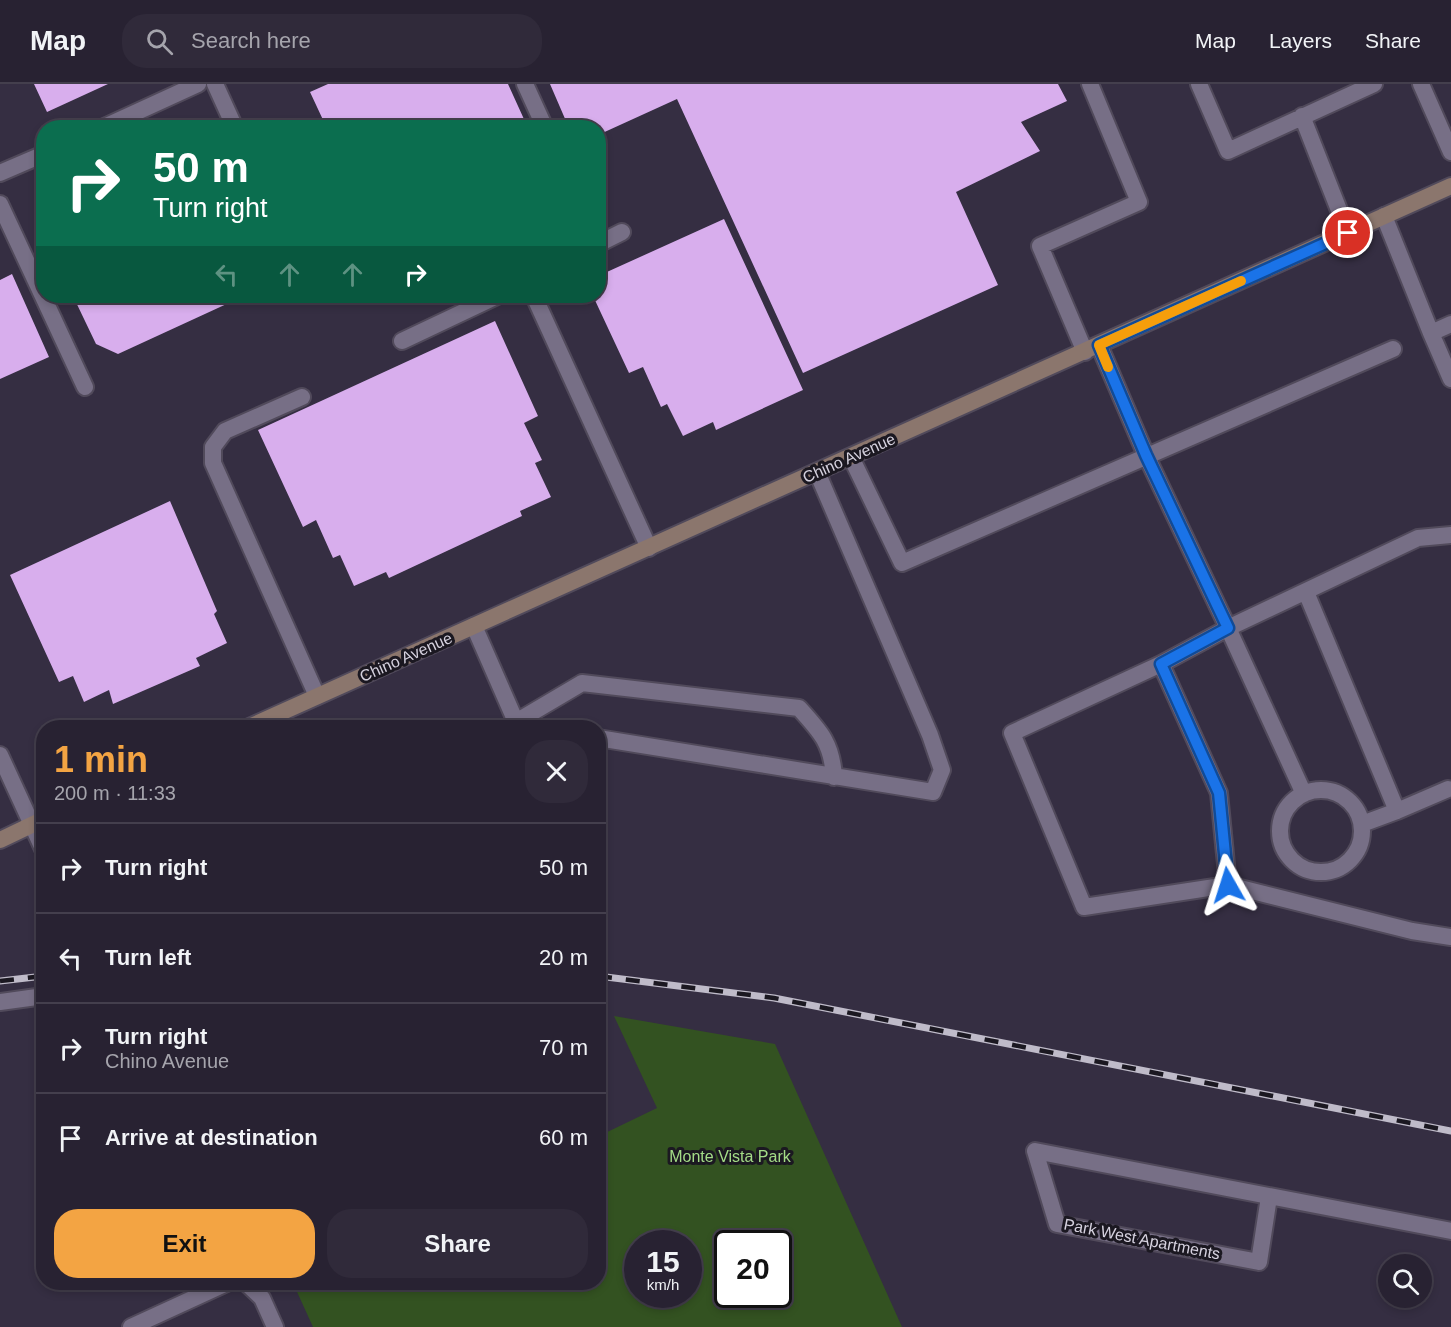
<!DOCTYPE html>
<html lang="en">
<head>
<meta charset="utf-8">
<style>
  body { margin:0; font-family:Arial,sans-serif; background:#302a3a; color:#f1f3f6; height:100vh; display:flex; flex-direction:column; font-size:22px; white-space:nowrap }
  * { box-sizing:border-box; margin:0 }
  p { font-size:20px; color:#a5a4ac }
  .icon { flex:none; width:33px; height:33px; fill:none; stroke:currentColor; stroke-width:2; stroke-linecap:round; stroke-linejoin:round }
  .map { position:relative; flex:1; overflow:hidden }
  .panel { position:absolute; left:36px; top:636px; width:570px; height:570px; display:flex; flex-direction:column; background:#282232; border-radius:24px; box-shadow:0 3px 9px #0003,0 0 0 2px #443f4d }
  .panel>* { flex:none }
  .banner { position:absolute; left:36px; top:36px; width:570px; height:183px; border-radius:24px; box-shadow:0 3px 9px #0003,0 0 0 2px #443f4d; background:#0b6e4f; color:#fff; overflow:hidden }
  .controls { position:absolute; left:1378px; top:1170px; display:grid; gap:12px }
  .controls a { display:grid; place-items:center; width:54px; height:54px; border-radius:50%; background:#282232; box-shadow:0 3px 9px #0003,0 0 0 2px #443f4d; font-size:30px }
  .speed { position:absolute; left:624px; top:1146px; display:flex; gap:12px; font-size:30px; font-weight:700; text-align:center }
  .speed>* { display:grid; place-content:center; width:78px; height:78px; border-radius:50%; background:#282232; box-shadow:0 3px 9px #0003,0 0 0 2px #443f4d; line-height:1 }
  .speed small { font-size:15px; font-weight:400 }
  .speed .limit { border:3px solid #111; border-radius:9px; background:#fff; color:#111 }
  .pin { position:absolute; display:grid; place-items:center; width:51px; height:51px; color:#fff; margin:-26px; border:3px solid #fff; border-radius:50%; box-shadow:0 2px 6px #0007 }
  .me { position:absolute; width:66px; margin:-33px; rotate:354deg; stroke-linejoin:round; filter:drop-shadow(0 0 4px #0008) }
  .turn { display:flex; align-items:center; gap:21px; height:126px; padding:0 18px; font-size:27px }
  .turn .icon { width:78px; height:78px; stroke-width:2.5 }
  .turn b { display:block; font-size:42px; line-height:51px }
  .lanes { display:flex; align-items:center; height:57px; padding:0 18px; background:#0003; justify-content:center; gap:30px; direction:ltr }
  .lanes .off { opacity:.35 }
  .round { display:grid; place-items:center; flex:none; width:63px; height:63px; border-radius:24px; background:#302a3a }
  .head { display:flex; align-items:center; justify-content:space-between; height:102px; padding:0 18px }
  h1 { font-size:36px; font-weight:700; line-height:45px; color:#f3a443 }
  .cta { display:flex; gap:12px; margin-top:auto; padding:12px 18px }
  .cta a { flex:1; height:69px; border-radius:24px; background:#f3a443; color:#111; font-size:24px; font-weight:700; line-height:69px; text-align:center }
  .cta a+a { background:#302a3a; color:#f1f3f6 }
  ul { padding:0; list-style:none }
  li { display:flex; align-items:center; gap:18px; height:90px; padding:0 18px; border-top:2px solid #443f4d }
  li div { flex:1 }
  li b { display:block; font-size:22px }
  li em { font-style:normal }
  header { display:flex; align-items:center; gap:36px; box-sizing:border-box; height:84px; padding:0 30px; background:#282232; border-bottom:2px solid #443f4d }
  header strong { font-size:28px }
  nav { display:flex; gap:33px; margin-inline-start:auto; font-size:21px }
  .search { width:420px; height:54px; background:#302a3a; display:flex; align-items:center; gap:15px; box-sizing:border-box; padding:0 21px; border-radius:24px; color:#a5a4ac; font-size:22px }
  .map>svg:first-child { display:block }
  .green { fill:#335221; fill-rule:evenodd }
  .building { fill:#d8aeed }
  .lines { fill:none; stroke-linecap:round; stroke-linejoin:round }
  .service-casing { stroke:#514a5b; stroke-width:20 }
  .minor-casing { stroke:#514a5b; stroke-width:20 }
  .tertiary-casing { stroke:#514a5b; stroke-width:20 }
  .secondary-casing { stroke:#514a5b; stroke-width:20 }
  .service { stroke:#776f86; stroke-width:16 }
  .minor { stroke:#776f86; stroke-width:16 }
  .tertiary { stroke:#776f86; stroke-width:16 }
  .secondary { stroke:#8b766d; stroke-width:16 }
  .rail-casing { stroke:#bfbbc9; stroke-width:7 }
  .rail { stroke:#1b1821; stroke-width:4.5; stroke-dasharray:14; stroke-linecap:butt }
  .route-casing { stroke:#114b97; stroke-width:15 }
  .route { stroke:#1a73e8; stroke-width:10 }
  .slow { stroke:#f59e0b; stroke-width:10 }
  .labels { text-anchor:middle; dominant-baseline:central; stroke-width:6; stroke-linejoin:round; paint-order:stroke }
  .street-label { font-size:16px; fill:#d5d1de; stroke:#1b1821 }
  .park-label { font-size:16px; fill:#a4dc87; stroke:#1b1821 }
</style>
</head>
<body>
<header>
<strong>Map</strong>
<div class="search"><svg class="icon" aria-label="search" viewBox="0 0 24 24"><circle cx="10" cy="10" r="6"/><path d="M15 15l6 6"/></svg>Search here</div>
<nav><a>Map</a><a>Layers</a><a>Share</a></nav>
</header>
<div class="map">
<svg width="1451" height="1243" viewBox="0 0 1451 1243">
  <rect width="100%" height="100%" fill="#352e42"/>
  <path class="green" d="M614 932 775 960 902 1243H313L293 1199 598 1198 599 1052 657 1024ZM638 1160H688V1210H638ZM728 1160H778V1210H728Z"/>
  <path class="building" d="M34 0H108L47 28Z
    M328 0H508L528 44H317V42L324 38 310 8Z
    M550 0H1058L1067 17 1021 38 1040 67 956 108 998 201 803 289 677 15 598 51V44H569Z
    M724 135 803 306 716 346 713 338 683 352 667 320 661 323 643 283 629 289 593 212H598V192Z
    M12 190 49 273 0 295V196Z
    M73 212H244L118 270 96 260Z
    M495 237 538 332 524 339 542 376 535 379 551 413 520 427 522 432 389 494 386 488 354 502 340 471 333 474 316 436 303 443 258 346Z
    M170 417 217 527 214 530 227 559 196 574 200 582 113 620 109 606 84 618 73 592 59 598 10 491Z"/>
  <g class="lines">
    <g class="service-casing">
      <path id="service" d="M215 0 235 44
        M525 0 545 44
        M1199 0 1228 67 1374 0
        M1421 0 1451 68
        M1302 32 1348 149
        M0 120 85 303
        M1384 132 1431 249 1451 240
        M598 160 622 148
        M534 212 649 464
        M1431 249 1451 295
        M402 257 497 212
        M1099 261 1146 371 1228 544 1418 454 1451 451
        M1085 268 1040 162 1139 118 1090 0
        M302 313 225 347 213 363V379L317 612
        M851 373 902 479 1393 265
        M1306 508 1397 727 1448 705
        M474 542 516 638 534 644
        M1161 580 1012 649 1084 823 1228 801
        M518 644 516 638 582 599 799 624C821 648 832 660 834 693
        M598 654 933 708 942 686 930 651 817 388
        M1280 747a41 41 0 1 1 82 0a41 41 0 1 1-82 0Z
        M1304 710 1228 544 1161 580 1219 709 1228 801 1412 847 1451 853
        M1362 740 1397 727
        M0 918 44 912
        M253 1205 268 1198
        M131 1243 229 1198"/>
    </g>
    <g class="minor-casing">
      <path id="minor" d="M102 44 198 0
        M0 89 44 70
        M1269 1113 1259 1178 1057 1140 1035 1067 1451 1147"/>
    </g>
    <g class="tertiary-casing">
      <path id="tertiary" d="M0 671 44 767
        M245 1198 262 1214 275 1243"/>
    </g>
    <g class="secondary-casing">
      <path id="secondary" d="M247 644 1451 102
        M0 756 44 735"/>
    </g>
    <use href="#service" class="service"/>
    <use href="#minor" class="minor"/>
    <use href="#tertiary" class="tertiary"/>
    <use href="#secondary" class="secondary"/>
    <g class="rail-casing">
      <path id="rail" d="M598 892 774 914 1451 1047
        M0 897 44 892"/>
    </g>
    <use href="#rail" class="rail"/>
  </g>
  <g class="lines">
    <g class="route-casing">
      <path id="route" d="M1228 801 1219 709 1161 580 1228 544 1146 371 1099 261 1348 149"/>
    </g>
    <use href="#route" class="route"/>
    <path class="slow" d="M1108 283 1099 261 1241 197"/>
  </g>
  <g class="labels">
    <g class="street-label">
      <text transform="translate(849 374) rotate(-24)">Chino Avenue</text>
      <text transform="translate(406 573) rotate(-24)">Chino Avenue</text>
      <text transform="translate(1142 1155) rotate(11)">Park West Apartments</text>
    </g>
    <g class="park-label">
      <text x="730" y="1072">Monte Vista Park</text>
    </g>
  </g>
</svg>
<div class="controls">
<a><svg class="icon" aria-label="search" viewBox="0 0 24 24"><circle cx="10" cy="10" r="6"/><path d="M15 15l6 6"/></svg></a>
</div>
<div class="speed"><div>15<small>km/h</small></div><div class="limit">20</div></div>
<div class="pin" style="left:1348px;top:149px;background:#d93025"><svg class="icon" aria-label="arrive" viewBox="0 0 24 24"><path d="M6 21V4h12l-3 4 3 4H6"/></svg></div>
<svg class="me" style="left:1228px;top:801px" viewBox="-20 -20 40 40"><path d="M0-17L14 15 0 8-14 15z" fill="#1a73e8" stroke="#fff" stroke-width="4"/></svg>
<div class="banner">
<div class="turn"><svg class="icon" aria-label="right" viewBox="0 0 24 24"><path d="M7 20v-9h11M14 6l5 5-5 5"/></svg><div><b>50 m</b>Turn right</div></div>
<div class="lanes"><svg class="icon off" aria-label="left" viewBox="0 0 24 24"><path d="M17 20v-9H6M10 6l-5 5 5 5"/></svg><svg class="icon off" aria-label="ahead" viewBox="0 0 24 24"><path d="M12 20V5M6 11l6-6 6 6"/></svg><svg class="icon off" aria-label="ahead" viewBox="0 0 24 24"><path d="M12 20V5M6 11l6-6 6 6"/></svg><svg class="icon" aria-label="right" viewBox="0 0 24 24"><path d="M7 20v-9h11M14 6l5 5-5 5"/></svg></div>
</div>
<section class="panel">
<div class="head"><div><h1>1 min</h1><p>200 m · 11:33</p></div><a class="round"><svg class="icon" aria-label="close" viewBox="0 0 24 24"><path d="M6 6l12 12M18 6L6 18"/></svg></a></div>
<ul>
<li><svg class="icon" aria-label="right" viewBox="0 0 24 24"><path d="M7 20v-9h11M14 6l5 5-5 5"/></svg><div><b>Turn right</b></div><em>50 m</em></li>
<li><svg class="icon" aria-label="left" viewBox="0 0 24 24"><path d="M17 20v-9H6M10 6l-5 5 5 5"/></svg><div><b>Turn left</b></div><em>20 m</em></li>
<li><svg class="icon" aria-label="right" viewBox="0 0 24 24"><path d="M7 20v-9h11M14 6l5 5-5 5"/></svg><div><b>Turn right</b><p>Chino Avenue</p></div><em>70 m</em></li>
<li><svg class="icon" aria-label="arrive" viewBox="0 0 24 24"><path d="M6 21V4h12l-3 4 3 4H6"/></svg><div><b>Arrive at destination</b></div><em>60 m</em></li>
</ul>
<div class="cta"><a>Exit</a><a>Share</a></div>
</section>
</div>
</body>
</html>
